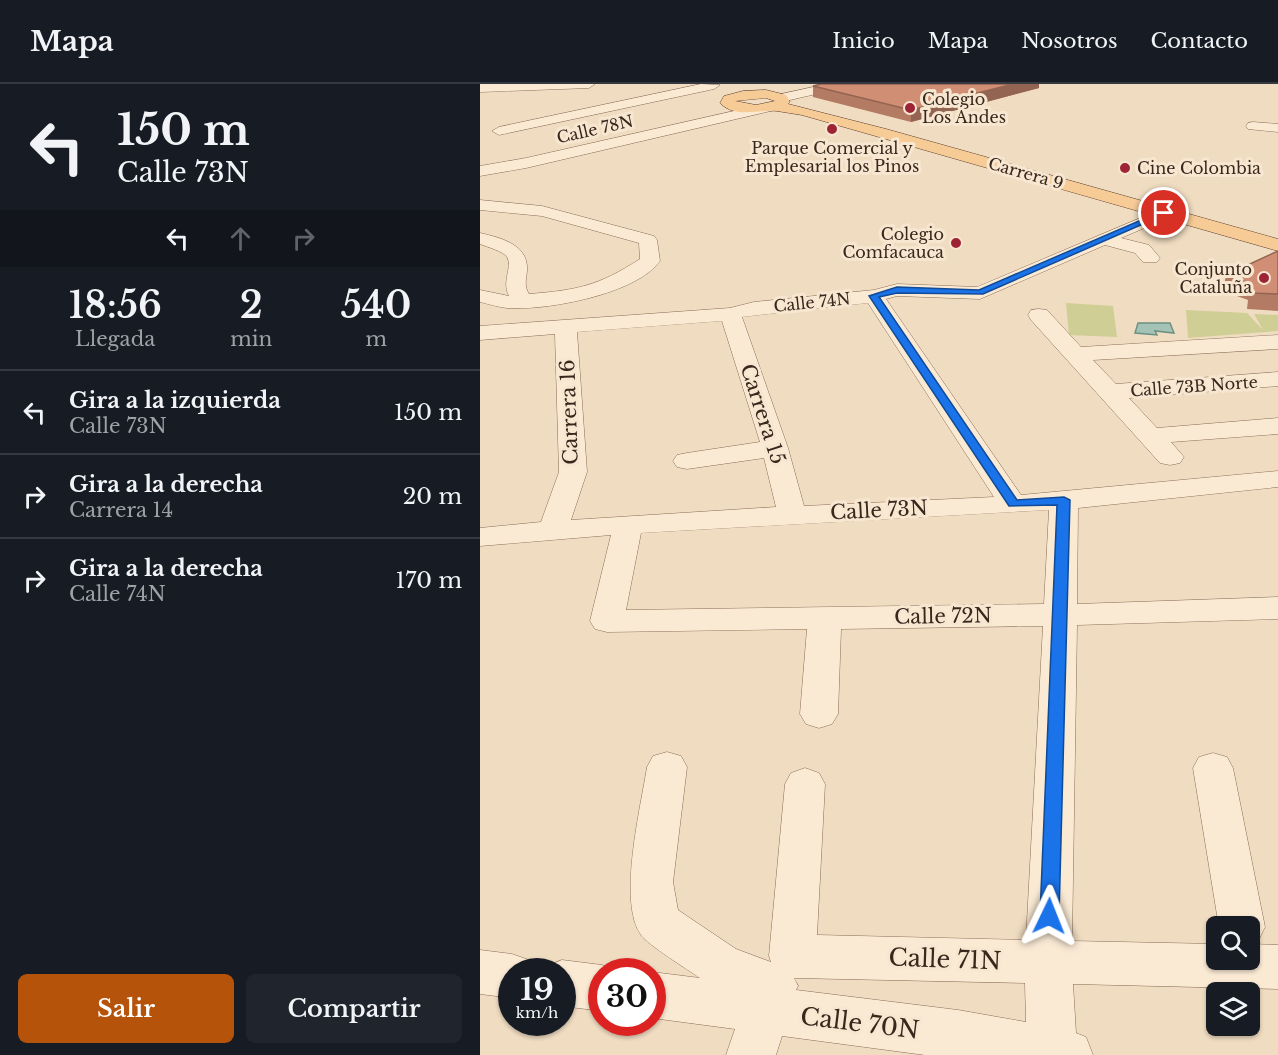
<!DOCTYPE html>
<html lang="es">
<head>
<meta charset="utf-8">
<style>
  body { margin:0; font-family:"Libre Baskerville",serif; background:#20242c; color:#f1f3f6; height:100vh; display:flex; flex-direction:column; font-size:22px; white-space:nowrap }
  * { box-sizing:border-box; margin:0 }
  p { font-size:20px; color:#9ea1a6 }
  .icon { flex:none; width:33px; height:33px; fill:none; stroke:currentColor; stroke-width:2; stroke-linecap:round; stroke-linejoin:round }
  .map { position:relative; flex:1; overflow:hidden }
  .details { display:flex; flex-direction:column; background:#171b24; width:480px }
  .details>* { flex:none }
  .guide { background:#171b24; color:#f1f3f6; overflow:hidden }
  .controls { position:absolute; left:726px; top:832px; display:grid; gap:12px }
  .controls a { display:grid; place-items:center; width:54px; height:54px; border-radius:9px; background:#171b24; box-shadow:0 2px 4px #0004; font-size:30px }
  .speed { position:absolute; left:18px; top:874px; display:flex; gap:12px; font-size:30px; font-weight:700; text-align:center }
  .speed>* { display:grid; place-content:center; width:78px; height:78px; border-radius:50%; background:#171b24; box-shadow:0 2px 4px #0004; line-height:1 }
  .speed small { font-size:15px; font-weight:400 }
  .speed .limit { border:9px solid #d22; background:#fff; color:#111 }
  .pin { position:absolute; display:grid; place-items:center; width:51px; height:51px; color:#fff; margin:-26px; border:3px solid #fff; border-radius:50%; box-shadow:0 2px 6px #0007 }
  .me { position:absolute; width:66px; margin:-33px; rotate:2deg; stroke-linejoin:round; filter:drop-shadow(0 0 4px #0008) }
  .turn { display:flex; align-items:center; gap:21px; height:126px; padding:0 18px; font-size:27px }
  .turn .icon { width:78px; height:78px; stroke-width:2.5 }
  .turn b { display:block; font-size:42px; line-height:51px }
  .lanes { display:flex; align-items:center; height:57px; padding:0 18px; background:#0003; justify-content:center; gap:30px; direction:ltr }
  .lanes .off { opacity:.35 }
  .eta { display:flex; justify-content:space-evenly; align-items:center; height:102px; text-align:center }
  .eta b { font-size:36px; font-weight:600; line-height:42px }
  .button { display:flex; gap:12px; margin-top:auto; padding:12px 18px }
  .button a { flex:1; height:69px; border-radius:9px; background:#b45309; color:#fff; font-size:24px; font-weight:600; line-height:69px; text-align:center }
  .button a+a { background:#20242c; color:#f1f3f6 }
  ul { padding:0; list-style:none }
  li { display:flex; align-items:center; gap:18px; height:84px; padding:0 18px; border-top:2px solid #363941 }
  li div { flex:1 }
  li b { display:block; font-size:22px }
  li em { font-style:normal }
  header { display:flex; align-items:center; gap:36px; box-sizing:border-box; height:84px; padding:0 30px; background:#171b24; border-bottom:2px solid #363941 }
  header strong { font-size:28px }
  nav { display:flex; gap:33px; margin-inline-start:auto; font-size:21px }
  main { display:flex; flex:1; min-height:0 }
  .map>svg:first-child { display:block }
  .green { fill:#cfce94 }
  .water { fill:#a4c2b5; stroke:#6a9182; stroke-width:1.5 }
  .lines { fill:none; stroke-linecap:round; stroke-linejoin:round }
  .minor-casing { stroke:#8a6c57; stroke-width:1 }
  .major-casing { stroke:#583b2c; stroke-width:1 }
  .minor { fill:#faead4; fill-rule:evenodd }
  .major { fill:#f6cb96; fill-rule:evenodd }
  .wall { fill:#b37b64 }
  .shaded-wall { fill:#926451 }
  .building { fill:#d08f74; stroke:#926451; stroke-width:1.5 }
  .route { fill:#1a73e8; stroke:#114b97; stroke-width:1.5 }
  .poi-dot { fill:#9d2435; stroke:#f7e7d1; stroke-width:2 }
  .labels { text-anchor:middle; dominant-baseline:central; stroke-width:6; stroke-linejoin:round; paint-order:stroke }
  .far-poi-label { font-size:16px; fill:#39271c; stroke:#f7e7d1; text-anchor:start }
  .far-street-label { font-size:16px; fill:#39271c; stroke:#f7e7d1 }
  .street-label { font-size:20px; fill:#39271c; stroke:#f7e7d1 }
  .near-street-label { font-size:24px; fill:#39271c; stroke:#f7e7d1 }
</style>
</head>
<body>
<header>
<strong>Mapa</strong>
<nav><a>Inicio</a><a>Mapa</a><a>Nosotros</a><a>Contacto</a></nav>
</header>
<main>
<section class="details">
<div class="guide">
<div class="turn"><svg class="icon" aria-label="left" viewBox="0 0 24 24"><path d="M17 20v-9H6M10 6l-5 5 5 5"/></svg><div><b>150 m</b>Calle 73N</div></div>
<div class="lanes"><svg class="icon" aria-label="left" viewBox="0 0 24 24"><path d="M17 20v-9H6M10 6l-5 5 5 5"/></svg><svg class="icon off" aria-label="ahead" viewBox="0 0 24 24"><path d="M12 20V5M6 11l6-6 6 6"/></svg><svg class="icon off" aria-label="right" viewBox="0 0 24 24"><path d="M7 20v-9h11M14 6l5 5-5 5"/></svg></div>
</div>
<div class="eta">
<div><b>18:56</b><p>Llegada</p></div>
<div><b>2</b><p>min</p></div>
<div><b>540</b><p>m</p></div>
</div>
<ul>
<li><svg class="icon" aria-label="left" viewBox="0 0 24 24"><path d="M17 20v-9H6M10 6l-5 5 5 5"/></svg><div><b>Gira a la izquierda</b><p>Calle 73N</p></div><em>150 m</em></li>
<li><svg class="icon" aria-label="right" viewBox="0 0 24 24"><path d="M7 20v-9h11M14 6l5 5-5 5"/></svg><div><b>Gira a la derecha</b><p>Carrera 14</p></div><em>20 m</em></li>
<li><svg class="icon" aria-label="right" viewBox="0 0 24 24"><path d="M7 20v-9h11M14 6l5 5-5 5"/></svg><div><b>Gira a la derecha</b><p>Calle 74N</p></div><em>170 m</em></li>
</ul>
<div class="button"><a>Salir</a><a>Compartir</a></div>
</section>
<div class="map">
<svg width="798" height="971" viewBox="0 0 798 971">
  <rect width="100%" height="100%" fill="#f0dcc1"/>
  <path class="green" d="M586 219 633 222 637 253 589 251Z
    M706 226 767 229 783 246 774 230 798 231V247L708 254Z"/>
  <path class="water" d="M658 239H690L694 249 675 247 677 251 655 249Z"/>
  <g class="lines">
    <g class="minor-casing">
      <path id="minor" d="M0 0H115L109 4 0 8Z
        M221 0 240 1 234 5 19 51 12 47 19 43Z
        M347 0H369L367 3 301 18 295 14 297 11Z
        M290 19 297 23 295 26 46 84 0 92V82L46 74Z
        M773 38 798 40V48L768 45 766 42 768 39Z
        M0 116 62 122 174 152 177 156 180 177C157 210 66 227 27 224 18 223 9 220 0 218V206L29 212C21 198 33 183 27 173 23 167 7 163 0 160V149C22 154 49 161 47 187 46 196 44 202 49 210 98 206 118 202 160 175L159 159 62 132 0 126Z
        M684 124 690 125 693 129 690 133 641 154 669 161 680 174 677 178H663L655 169 625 161 500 215 417 212 406 215 541 411 798 387V403L598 424 597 520 798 513V535L597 541 592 857 736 860V876H770V843H739L713 684 719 673 733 669 747 673 753 684 785 843 778 857 770 860 798 861V905L593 900 596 949 606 953 613 971H445L302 952 296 971H246L255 945 172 934V888L220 894C207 885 168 861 161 851 137 818 161 722 167 683L173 672 187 668 201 672 207 683 193 798 198 826 256 865 291 878 289 872 305 700 311 689 325 684 339 689 345 700 337 851 546 856 563 542 361 545 358 630 352 640 339 644 326 640 320 630 327 545 127 548 115 545 110 537 131 451 0 462V444L61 438 79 388 75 250 0 256V242L250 224 274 218 394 206 417 200 497 203ZM388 219 514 413 324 422 308 364 262 233ZM242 237 280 358 207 369 197 371 193 377 197 383 207 385 284 374 296 423 91 436 107 388 97 248ZM569 426 564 520 146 526 161 449ZM314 894 545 899 546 938 478 926 316 906 318 902Z
        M559 225 567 226 601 263 798 251V265L613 276 636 300 798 288V302L649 314 677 344 798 334V350L691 358 704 373 700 379 690 381 680 379 551 236 548 231 551 226Z
        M0 866 32 870 49 876 54 888H32V914L0 910Z
        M82 876 122 881 139 888H122V927L82 922V888H63L65 883Z"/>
    </g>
    <g class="major-casing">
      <path id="major" d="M286 6 306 11 310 18 308 20 406 45 798 155V167L322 31C314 30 305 28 297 27 279 25 256 35 240 19L244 12 263 7ZM286 14 295 17 276 21 255 17Z"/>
    </g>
    <use href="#minor" class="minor"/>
    <use href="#major" class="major"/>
  </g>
  <path class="wall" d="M333 2 559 4 431 38 333 13Z
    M798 167V227L767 225 768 216 743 207 746 191Z"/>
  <path class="shaded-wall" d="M533 0H559V4L431 38V26Z"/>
  <path class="building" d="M341 0H533L431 26 333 2Z
    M798 167V210L770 209 772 200 746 191Z"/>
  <path class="route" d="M682 127 688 129 503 210 417 209 399 213 537 416 584 413 590 416 579 832 576 838 569 840 562 838 560 832 577 421 529 422 389 212 417 203 499 206Z"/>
  <g class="poi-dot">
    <circle cx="430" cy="24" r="6"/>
    <circle cx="352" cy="45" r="6"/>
    <circle cx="645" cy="84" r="6"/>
    <circle cx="476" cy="159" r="6"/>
    <circle cx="784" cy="194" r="6"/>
  </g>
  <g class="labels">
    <g class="far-poi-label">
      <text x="442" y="15">Colegio<tspan x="442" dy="18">Los Andes</tspan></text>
      <text x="352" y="64" text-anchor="middle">Parque Comercial y<tspan x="352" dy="18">Emplesarial los Pinos</tspan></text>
      <text x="657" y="84">Cine Colombia</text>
      <text x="464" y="150" text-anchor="end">Colegio<tspan x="464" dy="18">Comfacauca</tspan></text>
      <text x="772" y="185" text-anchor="end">Conjunto<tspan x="772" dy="18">Cataluña</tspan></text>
    </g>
    <g class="far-street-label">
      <text transform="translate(115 45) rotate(-13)">Calle 78N</text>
      <text transform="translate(546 89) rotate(16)">Carrera 9</text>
      <text transform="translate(332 218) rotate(-6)">Calle 74N</text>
      <text transform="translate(714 302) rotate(-4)">Calle 73B Norte</text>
    </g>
    <g class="street-label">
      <text transform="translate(89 328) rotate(-92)">Carrera 16</text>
      <text transform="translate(283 330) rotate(72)">Carrera 15</text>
      <text transform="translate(399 426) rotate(-3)">Calle 73N</text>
      <text transform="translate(463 532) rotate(-1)">Calle 72N</text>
    </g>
    <g class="near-street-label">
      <text transform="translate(465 875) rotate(2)">Calle 71N</text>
      <text transform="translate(380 939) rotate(7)">Calle 70N</text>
    </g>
  </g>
</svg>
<div class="controls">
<a><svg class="icon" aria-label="search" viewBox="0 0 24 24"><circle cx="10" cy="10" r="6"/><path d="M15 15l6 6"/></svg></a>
<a><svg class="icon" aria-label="layers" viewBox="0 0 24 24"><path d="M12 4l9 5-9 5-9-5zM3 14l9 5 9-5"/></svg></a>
</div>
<div class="speed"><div>19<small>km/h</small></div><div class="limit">30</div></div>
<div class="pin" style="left:684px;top:129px;background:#d93025"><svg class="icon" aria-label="arrive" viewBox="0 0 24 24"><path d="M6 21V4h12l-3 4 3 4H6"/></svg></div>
<svg class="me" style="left:569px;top:832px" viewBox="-20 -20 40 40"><path d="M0-17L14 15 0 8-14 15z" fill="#1a73e8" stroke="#fff" stroke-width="4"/></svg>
</div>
</main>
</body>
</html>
